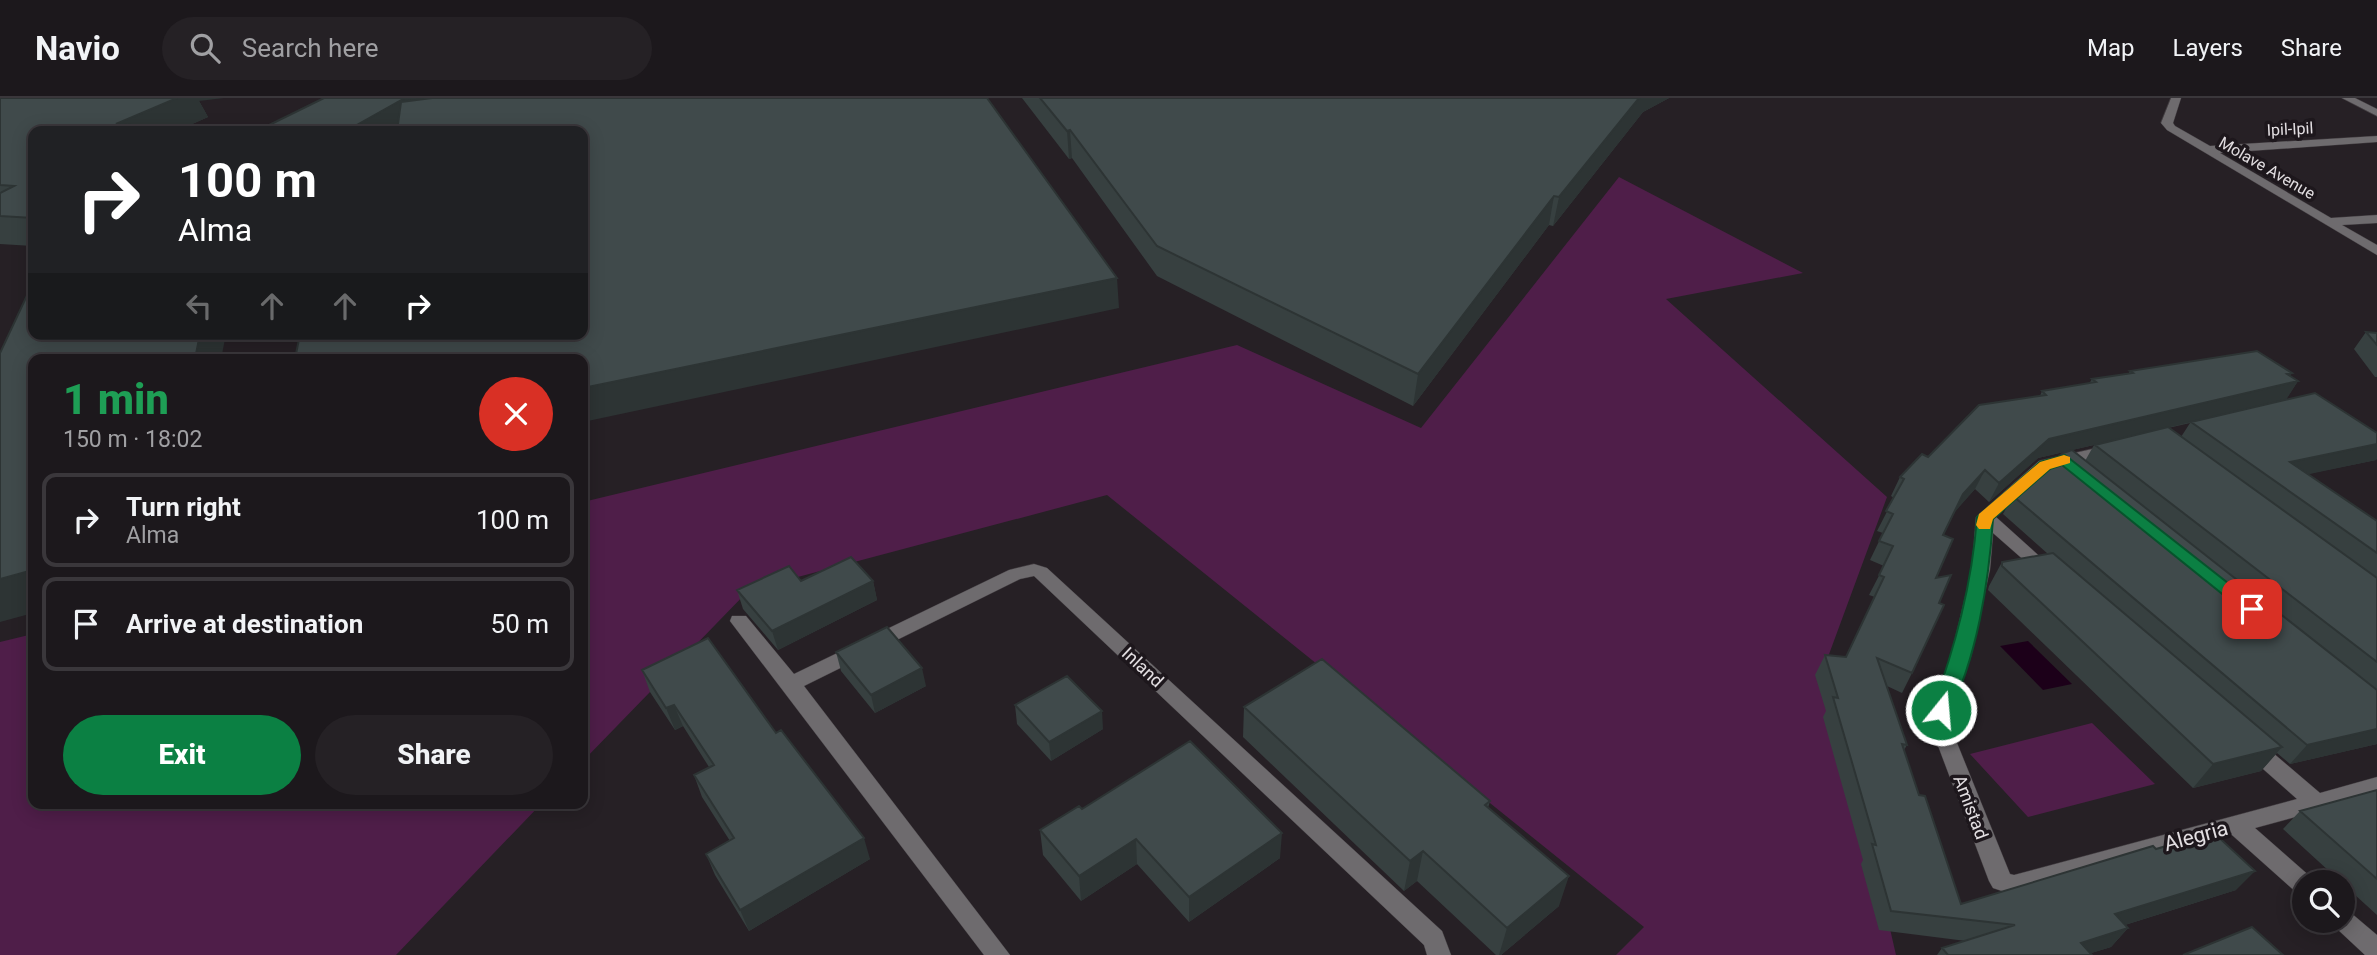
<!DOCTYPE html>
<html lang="en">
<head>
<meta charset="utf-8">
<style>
  body { margin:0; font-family:Roboto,sans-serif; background:#252125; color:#f1f3f6; height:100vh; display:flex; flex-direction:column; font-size:26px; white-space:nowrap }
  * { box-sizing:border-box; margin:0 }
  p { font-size:23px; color:#a0a0a3 }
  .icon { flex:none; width:38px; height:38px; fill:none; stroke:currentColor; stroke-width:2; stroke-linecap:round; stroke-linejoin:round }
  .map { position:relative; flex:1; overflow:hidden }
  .drawer { position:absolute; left:28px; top:256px; width:560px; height:455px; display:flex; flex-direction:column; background:#1c181c; border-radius:14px; box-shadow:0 4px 18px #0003,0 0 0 2px #3a373b }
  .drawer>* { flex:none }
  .top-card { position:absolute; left:28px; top:28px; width:560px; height:214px; border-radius:14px; box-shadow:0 4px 18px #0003,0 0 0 2px #3a373b; background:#202124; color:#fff; overflow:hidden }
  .fabs { position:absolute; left:2292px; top:772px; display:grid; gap:14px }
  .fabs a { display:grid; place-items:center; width:63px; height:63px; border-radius:50%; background:#1c181c; box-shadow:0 4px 18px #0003,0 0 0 2px #3a373b; font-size:35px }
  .pin { position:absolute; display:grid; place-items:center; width:60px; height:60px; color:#fff; margin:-30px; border-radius:14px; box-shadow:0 4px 10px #0006 }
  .me { position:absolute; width:77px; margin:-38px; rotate:17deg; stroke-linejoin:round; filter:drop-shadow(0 0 5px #0008) }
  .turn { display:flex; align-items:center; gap:24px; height:147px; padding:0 35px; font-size:32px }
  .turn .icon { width:91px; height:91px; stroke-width:2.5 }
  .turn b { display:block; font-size:49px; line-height:60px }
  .lanes { display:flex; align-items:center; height:66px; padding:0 35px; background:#0003; justify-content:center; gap:35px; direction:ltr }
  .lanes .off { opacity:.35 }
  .round { display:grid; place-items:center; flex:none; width:74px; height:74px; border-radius:37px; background:#252125 }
  .summary { display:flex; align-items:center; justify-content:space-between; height:119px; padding:0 35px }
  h1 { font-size:42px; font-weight:800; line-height:52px; color:#1e9e55 }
  .action { display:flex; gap:14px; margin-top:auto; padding:14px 35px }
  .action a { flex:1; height:80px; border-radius:42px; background:#0b8043; color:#fff; font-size:28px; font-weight:800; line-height:80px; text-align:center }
  .action a+a { background:#252125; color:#f1f3f6 }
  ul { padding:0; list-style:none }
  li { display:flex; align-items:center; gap:21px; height:94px; margin:0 14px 10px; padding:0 21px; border:4px solid #3a373b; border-radius:14px }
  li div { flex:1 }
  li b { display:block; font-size:26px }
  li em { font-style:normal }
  header { display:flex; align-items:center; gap:42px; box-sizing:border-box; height:98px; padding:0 35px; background:#1c181c; border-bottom:2px solid #3a373b }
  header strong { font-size:33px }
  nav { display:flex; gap:38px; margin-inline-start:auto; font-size:24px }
  .search { width:490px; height:63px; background:#252125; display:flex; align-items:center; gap:18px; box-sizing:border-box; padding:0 24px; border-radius:38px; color:#a0a0a3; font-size:26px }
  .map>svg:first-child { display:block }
  .green { fill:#4f1e49 }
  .water { fill:#1c0019 }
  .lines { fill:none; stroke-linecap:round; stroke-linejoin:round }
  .minor-casing { stroke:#403b3f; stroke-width:1 }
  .minor { fill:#6e6b6e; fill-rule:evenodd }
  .wall { fill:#374040; fill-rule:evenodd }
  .shaded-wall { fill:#2d3434 }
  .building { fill:#404a4b; stroke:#2d3434; stroke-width:2 }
  .route { fill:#0b8043; stroke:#07532c; stroke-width:2 }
  .slow { fill:#f59e0b }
  .labels { text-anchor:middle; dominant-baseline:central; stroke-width:7; stroke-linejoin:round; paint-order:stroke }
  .far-street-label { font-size:16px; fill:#e2dee1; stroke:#1d171c }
  .street-label { font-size:18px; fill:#e2dee1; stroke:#1d171c }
  .near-street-label { font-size:21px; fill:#e2dee1; stroke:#1d171c }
</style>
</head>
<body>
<header>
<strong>Navio</strong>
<div class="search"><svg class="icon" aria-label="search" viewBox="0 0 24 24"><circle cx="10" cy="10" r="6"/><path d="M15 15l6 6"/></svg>Search here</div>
<nav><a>Map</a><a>Layers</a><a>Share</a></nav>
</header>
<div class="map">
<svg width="2377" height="857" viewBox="0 0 2377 857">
  <rect width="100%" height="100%" fill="#262025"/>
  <path class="green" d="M1619 79 1803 175 1666 201 1887 399 1828 559 1896 857H1616L1644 829 1107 397 749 492 583 663V404L1237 247 1421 330Z
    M33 536V705H542L396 857H0V544Z
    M2092 625 2155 686 2028 719 1970 656Z"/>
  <path class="water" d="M2028 543 2072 586 2043 592 2000 548Z"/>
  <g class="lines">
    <g class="minor-casing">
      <path id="minor" d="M2171 0H2181L2173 25 2175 28 2210 48 2377 38V44L2220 55 2331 120 2377 117V125L2342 127 2377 147V157L2167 32 2161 25Z
        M2342 0H2355L2377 11V18Z
        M2110 347 2118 352 2116 356 2051 371 1996 419 2057 474 2048 480 2042 478 1993 435 1990 471 1971 558 1951 613 1957 645 2010 776 2014 777 2297 701 2245 655 2242 649 2245 643 2252 641 2259 643 2320 695 2377 679V697L2255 730 2313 781 2315 784H2305V798L2297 795 2232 737 2014 797 1993 790 1989 783 1937 645 1931 613 1951 558 1972 471 1976 419 2039 363Z
        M1034 466 1047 470 1442 833 1451 857H1427L1424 847 1034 478 1020 481 804 588 1010 857H984L730 523 732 518H746L794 576 1009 472Z
        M2343 812 2351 815 2377 837V857H2365L2335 829 2331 822H2343Z"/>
    </g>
    <use href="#minor" class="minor"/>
  </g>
  <path class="wall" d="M0 0 199 3 208 19 183 30 33 33V148L0 146Z
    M1022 0H1669L1643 14 1553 128 1549 127 1413 308 1157 178 1072 60 1069 61Z
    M2366 234 2377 235V279H2375L2354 251Z
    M2130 273 2290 278 2298 283 2286 301 2377 335V360L2376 362 2307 376 2377 423V646L2290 666 2277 655 2261 673 2193 690 1988 492 1989 488 2002 464 2048 456 2003 416 2013 398 2064 354 2038 360 1989 404 1975 391 1954 414 1943 437 1936 480 1939 505 1912 575 1902 595 1887 588 1907 647 1904 652 1919 697 1961 806 2156 751 2236 792 2125 827 2128 830 2111 849 2091 855 2092 857H1937L1942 850 1966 843 1879 832 1861 766 1863 762 1823 619 1826 613 1815 577 1825 557 1846 559 1875 499 1869 497 1884 468 1870 462 1883 435 1877 433 1894 400 1891 398 1900 379 1928 359 2040 298 2042 293 2089 286 2092 281 2129 275ZM2190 325 2181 339 2168 330ZM2094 347 2085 363 2072 352Z
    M801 483H873L877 502 778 552 743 511 737 492Z
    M836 554 926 588 875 615 841 573Z
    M642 572 776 635 870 761 749 833 715 777 706 756 730 743 702 699 694 677 709 669 683 628 675 632 650 594Z
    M1015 607 1103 631 1051 663 1017 626Z
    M1244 609 1490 703 1488 710 1559 808 1501 857H1496L1417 783 1404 793 1243 639Z
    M2377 692V817L2343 786V784H2341L2283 731 2300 713Z
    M1082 711 1280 760 1189 824 1137 766 1081 803 1043 757 1040 732Z"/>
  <path class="shaded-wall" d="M167 0H224L199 3 208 19 177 33 116 26Z
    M405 0H460L405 33H346Z
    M1639 0H1669L1643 14 1553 128 1559 99Z
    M1070 32 1072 60 1069 61 1067 33Z
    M1554 98 1549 127 1413 308 1418 276Z
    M1117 180 1119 210 583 324V290Z
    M200 236H226L221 261H195Z
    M2292 275 2284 287 2298 283 2286 302 2038 360 1989 404 1999 385 2049 341Z
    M2377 346V360L2376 362 2276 383 2290 364Z
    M1985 372 1975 391 1954 415 1963 396Z
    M33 472V515L0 524V481Z
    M873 483 877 502 778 552 772 533Z
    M922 570 926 588 875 615 871 597Z
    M674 607 683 628 675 632 666 610Z
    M1102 613 1103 631 1051 663 1049 644Z
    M2377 631V646L2290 666 2307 647Z
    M2282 649 2261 673 2193 690 2213 666Z
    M1282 735 1280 760 1189 824V799Z
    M864 740 870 761 749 833 740 812Z
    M1136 741 1137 766 1081 803 1079 778Z
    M1423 753 1417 783 1404 793 1410 763Z
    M2255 773 2236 792 2099 835 2115 816Z
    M1569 778 1559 808 1501 857H1499L1507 830Z
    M2128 830 2111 849 2085 857 2081 845Z"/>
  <path class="building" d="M0 0H177L116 26 228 33H33V120L0 118V95L14 88 0 87Z
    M324 0H405L346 33H257Z
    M432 0H987L1117 180 583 290V261H295L300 236H583V33H397L401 4Z
    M1040 0H1639L1559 99 1554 98 1418 276 1157 148 1070 32 1067 33Z
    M33 190V236H200L195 261H33V472L0 481V255L30 191Z
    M2366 234 2377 235V247Z
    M2257 253 2292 275 2287 276 2298 283 2049 341 1999 385 1985 372 1963 396 1943 437 1953 441 1936 480 1951 477 1939 505 1944 507 1912 575 1877 560 1907 647 1902 646 1919 697 1925 698 1961 806 2153 748 2156 751 2213 734 2255 773 2115 816 2128 830 2081 845 2092 857H1948L1942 850 2015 827 1891 813 1872 746 1876 747 1833 599 1838 600 1825 557 1846 559 1884 479 1879 477 1893 448 1879 443 1893 416 1886 413 1904 381 1900 379 1922 356 1928 359 1979 307 2046 297 2042 293 2096 284 2092 281 2133 275 2130 273Z
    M2315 295 2377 335V346L2290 364 2377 423V455L2191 324Z
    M2168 329 2377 480V564L2095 347Z
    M2072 352 2377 592V631L2307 647 2013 398 2063 355Z
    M2053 455 2282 649 2213 666 2002 468V464Z
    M851 459 873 483 772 533 737 492 789 468 801 483Z
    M887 529 922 570 871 597 836 554Z
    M708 540 776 635 781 632 864 740 740 812 706 756 734 740 694 677 714 667 674 607 666 610 642 572Z
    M1322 561 1490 703 1485 707 1569 778 1507 830 1423 753 1410 763 1244 609Z
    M1067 578 1102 613 1049 644 1015 607Z
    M1190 643 1282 735 1189 799 1136 741 1079 778 1040 732 1079 708 1082 711Z
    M2377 692V781L2300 713Z
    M2252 829 2283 857H2183Z"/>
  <path class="route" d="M2065 357 2261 511 2252 517 2246 515 2062 367 2050 371 1993 421C1989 482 1977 563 1947 618H1934L1932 612C1955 549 1972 487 1977 419L2040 364Z"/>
  <path class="slow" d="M2064 357 2070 359V365L2050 371 1993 421 1990 431H1979L1976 427 1979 416 2040 364Z"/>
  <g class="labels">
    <g class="far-street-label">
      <text transform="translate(2290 31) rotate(-3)">Ipil-Ipil</text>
      <text transform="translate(2267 70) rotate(30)">Molave Avenue</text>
    </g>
    <g class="street-label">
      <text transform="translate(1143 569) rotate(43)">Inland</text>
      <text transform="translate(1971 709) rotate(69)">Amistad</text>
    </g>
    <g class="near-street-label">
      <text transform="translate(2196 738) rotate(-15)">Alegria</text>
    </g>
  </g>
</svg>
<div class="fabs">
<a><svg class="icon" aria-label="search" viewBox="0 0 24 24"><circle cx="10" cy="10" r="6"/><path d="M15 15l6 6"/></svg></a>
</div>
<div class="pin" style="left:2252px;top:511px;background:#d93025"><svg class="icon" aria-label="arrive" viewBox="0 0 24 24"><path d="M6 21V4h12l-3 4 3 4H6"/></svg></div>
<svg class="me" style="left:1941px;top:612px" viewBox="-20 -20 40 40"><circle r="17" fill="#0b8043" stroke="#fff" stroke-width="3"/><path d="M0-11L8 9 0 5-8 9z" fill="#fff"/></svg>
<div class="top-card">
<div class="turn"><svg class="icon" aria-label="right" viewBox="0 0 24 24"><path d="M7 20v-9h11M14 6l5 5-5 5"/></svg><div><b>100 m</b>Alma</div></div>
<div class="lanes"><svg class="icon off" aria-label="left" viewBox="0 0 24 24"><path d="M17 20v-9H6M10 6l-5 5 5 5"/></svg><svg class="icon off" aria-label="ahead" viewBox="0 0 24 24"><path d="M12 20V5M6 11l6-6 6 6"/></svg><svg class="icon off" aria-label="ahead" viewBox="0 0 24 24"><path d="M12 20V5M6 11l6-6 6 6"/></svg><svg class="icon" aria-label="right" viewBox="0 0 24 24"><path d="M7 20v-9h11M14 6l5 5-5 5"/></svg></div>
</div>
<section class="drawer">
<div class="summary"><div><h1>1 min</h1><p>150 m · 18:02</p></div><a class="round" style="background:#d93025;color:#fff"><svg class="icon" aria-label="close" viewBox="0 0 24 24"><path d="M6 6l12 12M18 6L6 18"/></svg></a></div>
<ul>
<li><svg class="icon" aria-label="right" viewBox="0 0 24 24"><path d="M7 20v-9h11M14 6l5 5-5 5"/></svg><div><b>Turn right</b><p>Alma</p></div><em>100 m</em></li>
<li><svg class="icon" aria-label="arrive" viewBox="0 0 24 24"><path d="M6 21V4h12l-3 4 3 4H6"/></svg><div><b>Arrive at destination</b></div><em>50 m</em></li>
</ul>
<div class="action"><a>Exit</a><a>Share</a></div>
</section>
</div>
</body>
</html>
